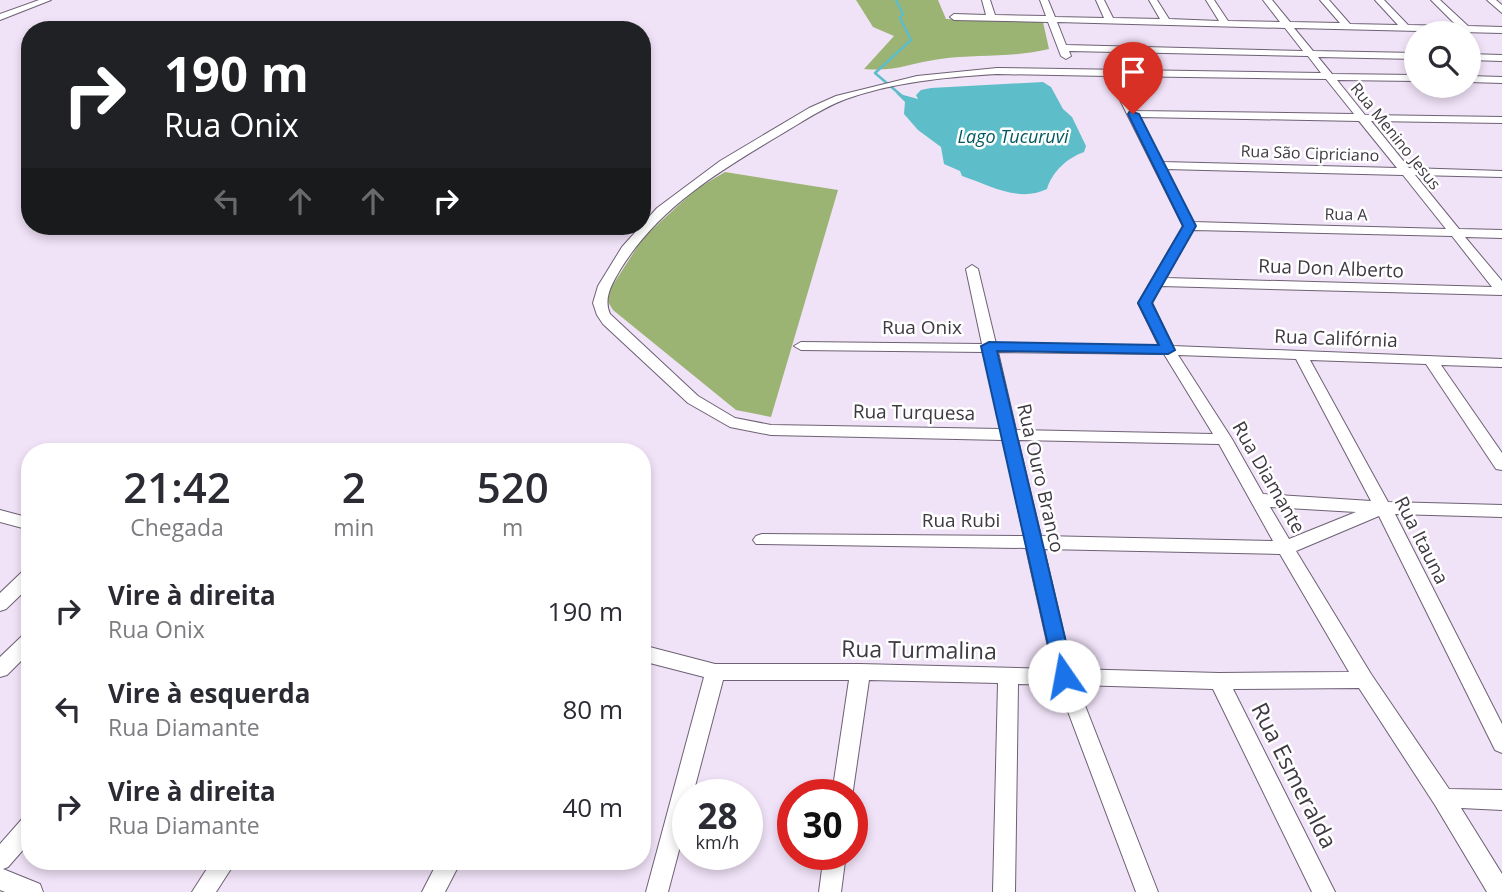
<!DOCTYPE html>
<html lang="pt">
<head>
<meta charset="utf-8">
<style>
  body { margin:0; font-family:"Open Sans",sans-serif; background:#f2f2f3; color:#2b2b33; height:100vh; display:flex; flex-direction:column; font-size:26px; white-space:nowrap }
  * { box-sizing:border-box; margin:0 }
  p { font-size:23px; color:#7c7c81 }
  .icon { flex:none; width:38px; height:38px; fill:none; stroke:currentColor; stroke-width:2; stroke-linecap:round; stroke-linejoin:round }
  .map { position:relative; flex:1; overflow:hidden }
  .panel { position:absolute; left:21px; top:443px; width:630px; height:427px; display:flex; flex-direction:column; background:#fff; border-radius:28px; box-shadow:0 4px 10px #0003 }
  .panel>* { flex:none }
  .banner { position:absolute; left:21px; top:21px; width:630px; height:214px; border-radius:28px; box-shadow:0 4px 10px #0003; background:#202124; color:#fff; overflow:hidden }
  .buttons { position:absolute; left:1404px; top:21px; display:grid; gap:14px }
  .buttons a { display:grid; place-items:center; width:77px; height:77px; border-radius:50%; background:#fff; box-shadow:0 4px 10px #0003; font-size:35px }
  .speed { position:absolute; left:672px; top:779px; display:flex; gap:14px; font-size:35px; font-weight:700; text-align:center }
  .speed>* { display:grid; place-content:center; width:91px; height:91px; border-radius:50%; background:#fff; box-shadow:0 4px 10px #0003; line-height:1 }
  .speed small { font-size:18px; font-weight:400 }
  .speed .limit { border:10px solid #d22; background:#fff; color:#111 }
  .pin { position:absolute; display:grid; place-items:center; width:60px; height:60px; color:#fff; margin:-72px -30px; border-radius:50% 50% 50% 0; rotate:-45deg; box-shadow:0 0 7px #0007 }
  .pin .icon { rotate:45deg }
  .me { position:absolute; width:77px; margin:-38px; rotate:348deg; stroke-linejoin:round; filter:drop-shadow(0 0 5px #0008) }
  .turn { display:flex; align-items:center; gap:24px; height:147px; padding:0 28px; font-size:32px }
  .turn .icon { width:91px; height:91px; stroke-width:2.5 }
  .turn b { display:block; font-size:49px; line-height:60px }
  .lanes { display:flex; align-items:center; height:66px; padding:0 28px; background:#0003; justify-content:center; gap:35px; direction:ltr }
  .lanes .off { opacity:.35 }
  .eta { display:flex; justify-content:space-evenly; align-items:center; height:119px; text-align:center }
  .eta b { font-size:42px; font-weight:600; line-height:49px }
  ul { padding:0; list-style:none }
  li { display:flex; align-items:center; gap:21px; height:98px; padding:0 28px }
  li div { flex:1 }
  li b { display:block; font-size:26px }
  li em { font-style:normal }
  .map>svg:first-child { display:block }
  .forest { fill:#9bb373 }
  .water { fill:#5dbdc8 }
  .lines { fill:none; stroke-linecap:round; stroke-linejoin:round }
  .stream { stroke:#5dbdc8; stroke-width:2.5 }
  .minor-casing { stroke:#6d6174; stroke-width:2 }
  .minor { fill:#fff; fill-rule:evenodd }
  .route { fill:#1a73e8; stroke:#114b97; stroke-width:2 }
  .labels { text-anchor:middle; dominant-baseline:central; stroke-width:5; stroke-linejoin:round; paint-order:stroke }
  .far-street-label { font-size:16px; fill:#3f3942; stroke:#fff }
  .far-water-label { font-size:18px; font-style:italic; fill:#005860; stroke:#fff }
  .street-label { font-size:19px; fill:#3f3942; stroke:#fff }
  .near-street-label { font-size:23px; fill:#3f3942; stroke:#fff }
</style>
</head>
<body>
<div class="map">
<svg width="1502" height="892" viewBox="0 0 1502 892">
  <rect width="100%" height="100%" fill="#f0e2f7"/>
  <path class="forest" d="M856 0H938L946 19 1043 22 1049 49C1012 58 976 54 940 59 911 63 895 72 864 69L894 36 873 27Z
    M725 172 838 190 771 417 736 410 613 310 608 302 607 294 643 238 695 190Z"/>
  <path class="water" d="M1043 82 1051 87 1063 109 1072 117 1086 146 1084 152C1067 158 1052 172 1047 189 1018 203 990 185 962 176L960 171 944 164 941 147 918 130 904 114 905 102 896 93 918 99 916 95 921 90 931 88Z"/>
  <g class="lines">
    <path class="stream" d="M896 0 903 14 900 18 911 40 875 73 902 96"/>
    <g class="minor-casing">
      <path id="minor" d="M39 0H51L0 20V14Z
        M982 0H990L995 15 1046 16 1040 0H1048L1055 17 1104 18 1096 0H1104L1113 18 1160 19 1149 0H1157L1169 19 1219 21 1206 0H1214L1228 21 1280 22 1263 0H1272L1290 22 1340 23 1320 0H1329L1350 24 1398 25 1375 0H1384L1408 25 1457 26 1431 0H1440L1468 26 1502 27V33L1294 28 1313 51 1416 53V59L1318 57 1332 74 1416 75V81L1337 80 1365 115 1502 117V123L1371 121 1409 168 1502 171V177L1415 175 1459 229 1502 230V238L1465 237 1502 281V295L1161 286 1152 303 1173 346 1502 359V367L1441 365 1502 453V470L1496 469 1426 364 1310 360 1388 502 1502 505V517L1395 514 1502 724V753L1495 750 1379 516 1296 551 1371 674 1449 789 1502 790V810L1461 808 1502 874V892H1487L1435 805 1359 688 1233 689 1335 892H1312L1213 689 1077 685 1158 892H1136L1058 685 1018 684 1015 892H993L998 683 869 680 852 797V794H832L849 680H723L693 794H688V816L668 892H646L704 677 642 661V645L715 664H860L1053 669 1026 548 756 544 753 540 756 536 762 534 1024 536 1003 440 771 435 730 427 688 403 603 324 597 315 593 303 598 286 622 247 657 208 720 161 809 108 836 96 917 76 997 68 1321 73 1308 56 1069 51 1071 56 1066 59 1061 56 1048 22 954 20 950 17 954 14 986 15ZM1057 22 1285 28 1303 51 1066 45ZM997 74 1108 76 1183 226 1138 303 1159 346 996 344 978 269 972 265 966 269 982 344 801 342 794 346 801 350 984 352 1001 429 771 425 735 418 698 396 610 314C603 298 612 284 620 270 658 208 719 171 780 135 802 122 822 108 846 99 894 82 946 77 997 74ZM1118 76 1326 79 1354 114 1136 111ZM1140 117 1359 121 1397 168 1162 162ZM1166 169 1403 175 1446 229 1193 222ZM1193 230 1452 236 1492 287 1166 278ZM998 352 1164 354 1213 434 1016 430ZM1178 355 1296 359 1371 501 1263 494 1232 439ZM1018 440 1219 444 1273 541 1041 536ZM1270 507 1356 512 1289 539ZM1044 549 1280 554 1349 672 1219 673 1072 669Z
        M1487 0H1496L1502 5V13Z
        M1468 54 1502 55V61L1468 60Z
        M1468 76 1502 77V83L1468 82Z
        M0 510 30 518V530L0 522Z
        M30 568V586L6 609 0 611V593L24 570Z
        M30 633V652L7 675 0 677V657L23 635Z
        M30 816V842L8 867 3 869 40 884 43 892H5L0 890V844L22 819Z
        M824 854H846L841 892H819Z
        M212 861H236L216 892H192Z
        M438 861H461L445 892H422Z"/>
    </g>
    <use href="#minor" class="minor"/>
  </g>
  <path class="route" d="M1130 111 1139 114 1196 226 1152 303 1175 350 1168 354 997 351 1074 676 1071 682 1064 684 1057 682 1055 676 981 346 989 342 1159 345 1138 303 1183 226 1128 114Z"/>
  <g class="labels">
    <g class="far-street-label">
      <text transform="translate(1396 136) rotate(51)">Rua Menino Jesus</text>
      <text transform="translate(1310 153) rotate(2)">Rua São Cipriciano</text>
      <text transform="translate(1346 214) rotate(1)">Rua A</text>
    </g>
    <g class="far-water-label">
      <text x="1013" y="136">Lago Tucuruvi</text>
    </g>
    <g class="street-label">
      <text transform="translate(1331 268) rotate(2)">Rua Don Alberto</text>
      <text x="922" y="327">Rua Onix</text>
      <text transform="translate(1336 338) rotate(2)">Rua Califórnia</text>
      <text transform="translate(914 412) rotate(1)">Rua Turquesa</text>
      <text transform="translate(1269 477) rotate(60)">Rua Diamante</text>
      <text transform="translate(1041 478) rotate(77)">Rua Ouro Branco</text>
      <text x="961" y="520">Rua Rubi</text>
      <text transform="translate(1422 540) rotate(63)">Rua Itauna</text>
    </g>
    <g class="near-street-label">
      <text transform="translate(919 649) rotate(1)">Rua Turmalina</text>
      <text transform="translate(1295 775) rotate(63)">Rua Esmeralda</text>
    </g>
  </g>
</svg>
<div class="buttons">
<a><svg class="icon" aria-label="search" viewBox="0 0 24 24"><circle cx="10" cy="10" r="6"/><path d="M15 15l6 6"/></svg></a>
</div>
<div class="speed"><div>28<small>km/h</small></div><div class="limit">30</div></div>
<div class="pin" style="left:1133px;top:114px;background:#d93025"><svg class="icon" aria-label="arrive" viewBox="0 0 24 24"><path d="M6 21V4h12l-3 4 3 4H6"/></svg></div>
<svg class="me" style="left:1064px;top:676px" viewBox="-20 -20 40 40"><circle r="19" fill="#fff"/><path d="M0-13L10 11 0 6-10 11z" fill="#1a73e8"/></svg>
<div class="banner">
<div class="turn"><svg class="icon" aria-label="right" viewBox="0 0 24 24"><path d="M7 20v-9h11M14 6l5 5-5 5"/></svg><div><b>190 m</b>Rua Onix</div></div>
<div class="lanes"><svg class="icon off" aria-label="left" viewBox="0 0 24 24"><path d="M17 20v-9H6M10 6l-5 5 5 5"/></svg><svg class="icon off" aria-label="ahead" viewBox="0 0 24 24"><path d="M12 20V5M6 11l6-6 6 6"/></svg><svg class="icon off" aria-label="ahead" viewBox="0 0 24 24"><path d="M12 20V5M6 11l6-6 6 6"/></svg><svg class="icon" aria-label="right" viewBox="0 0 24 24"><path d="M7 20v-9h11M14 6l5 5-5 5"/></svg></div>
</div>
<section class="panel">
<div class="eta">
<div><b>21:42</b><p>Chegada</p></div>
<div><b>2</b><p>min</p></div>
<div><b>520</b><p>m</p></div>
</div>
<ul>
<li><svg class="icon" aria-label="right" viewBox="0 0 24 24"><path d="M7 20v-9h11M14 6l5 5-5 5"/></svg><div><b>Vire à direita</b><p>Rua Onix</p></div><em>190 m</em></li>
<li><svg class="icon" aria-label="left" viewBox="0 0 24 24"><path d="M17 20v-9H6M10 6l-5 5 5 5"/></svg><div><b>Vire à esquerda</b><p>Rua Diamante</p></div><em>80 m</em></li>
<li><svg class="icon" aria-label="right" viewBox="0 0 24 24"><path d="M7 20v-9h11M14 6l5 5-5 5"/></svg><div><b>Vire à direita</b><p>Rua Diamante</p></div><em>40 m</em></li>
</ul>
</section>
</div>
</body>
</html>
